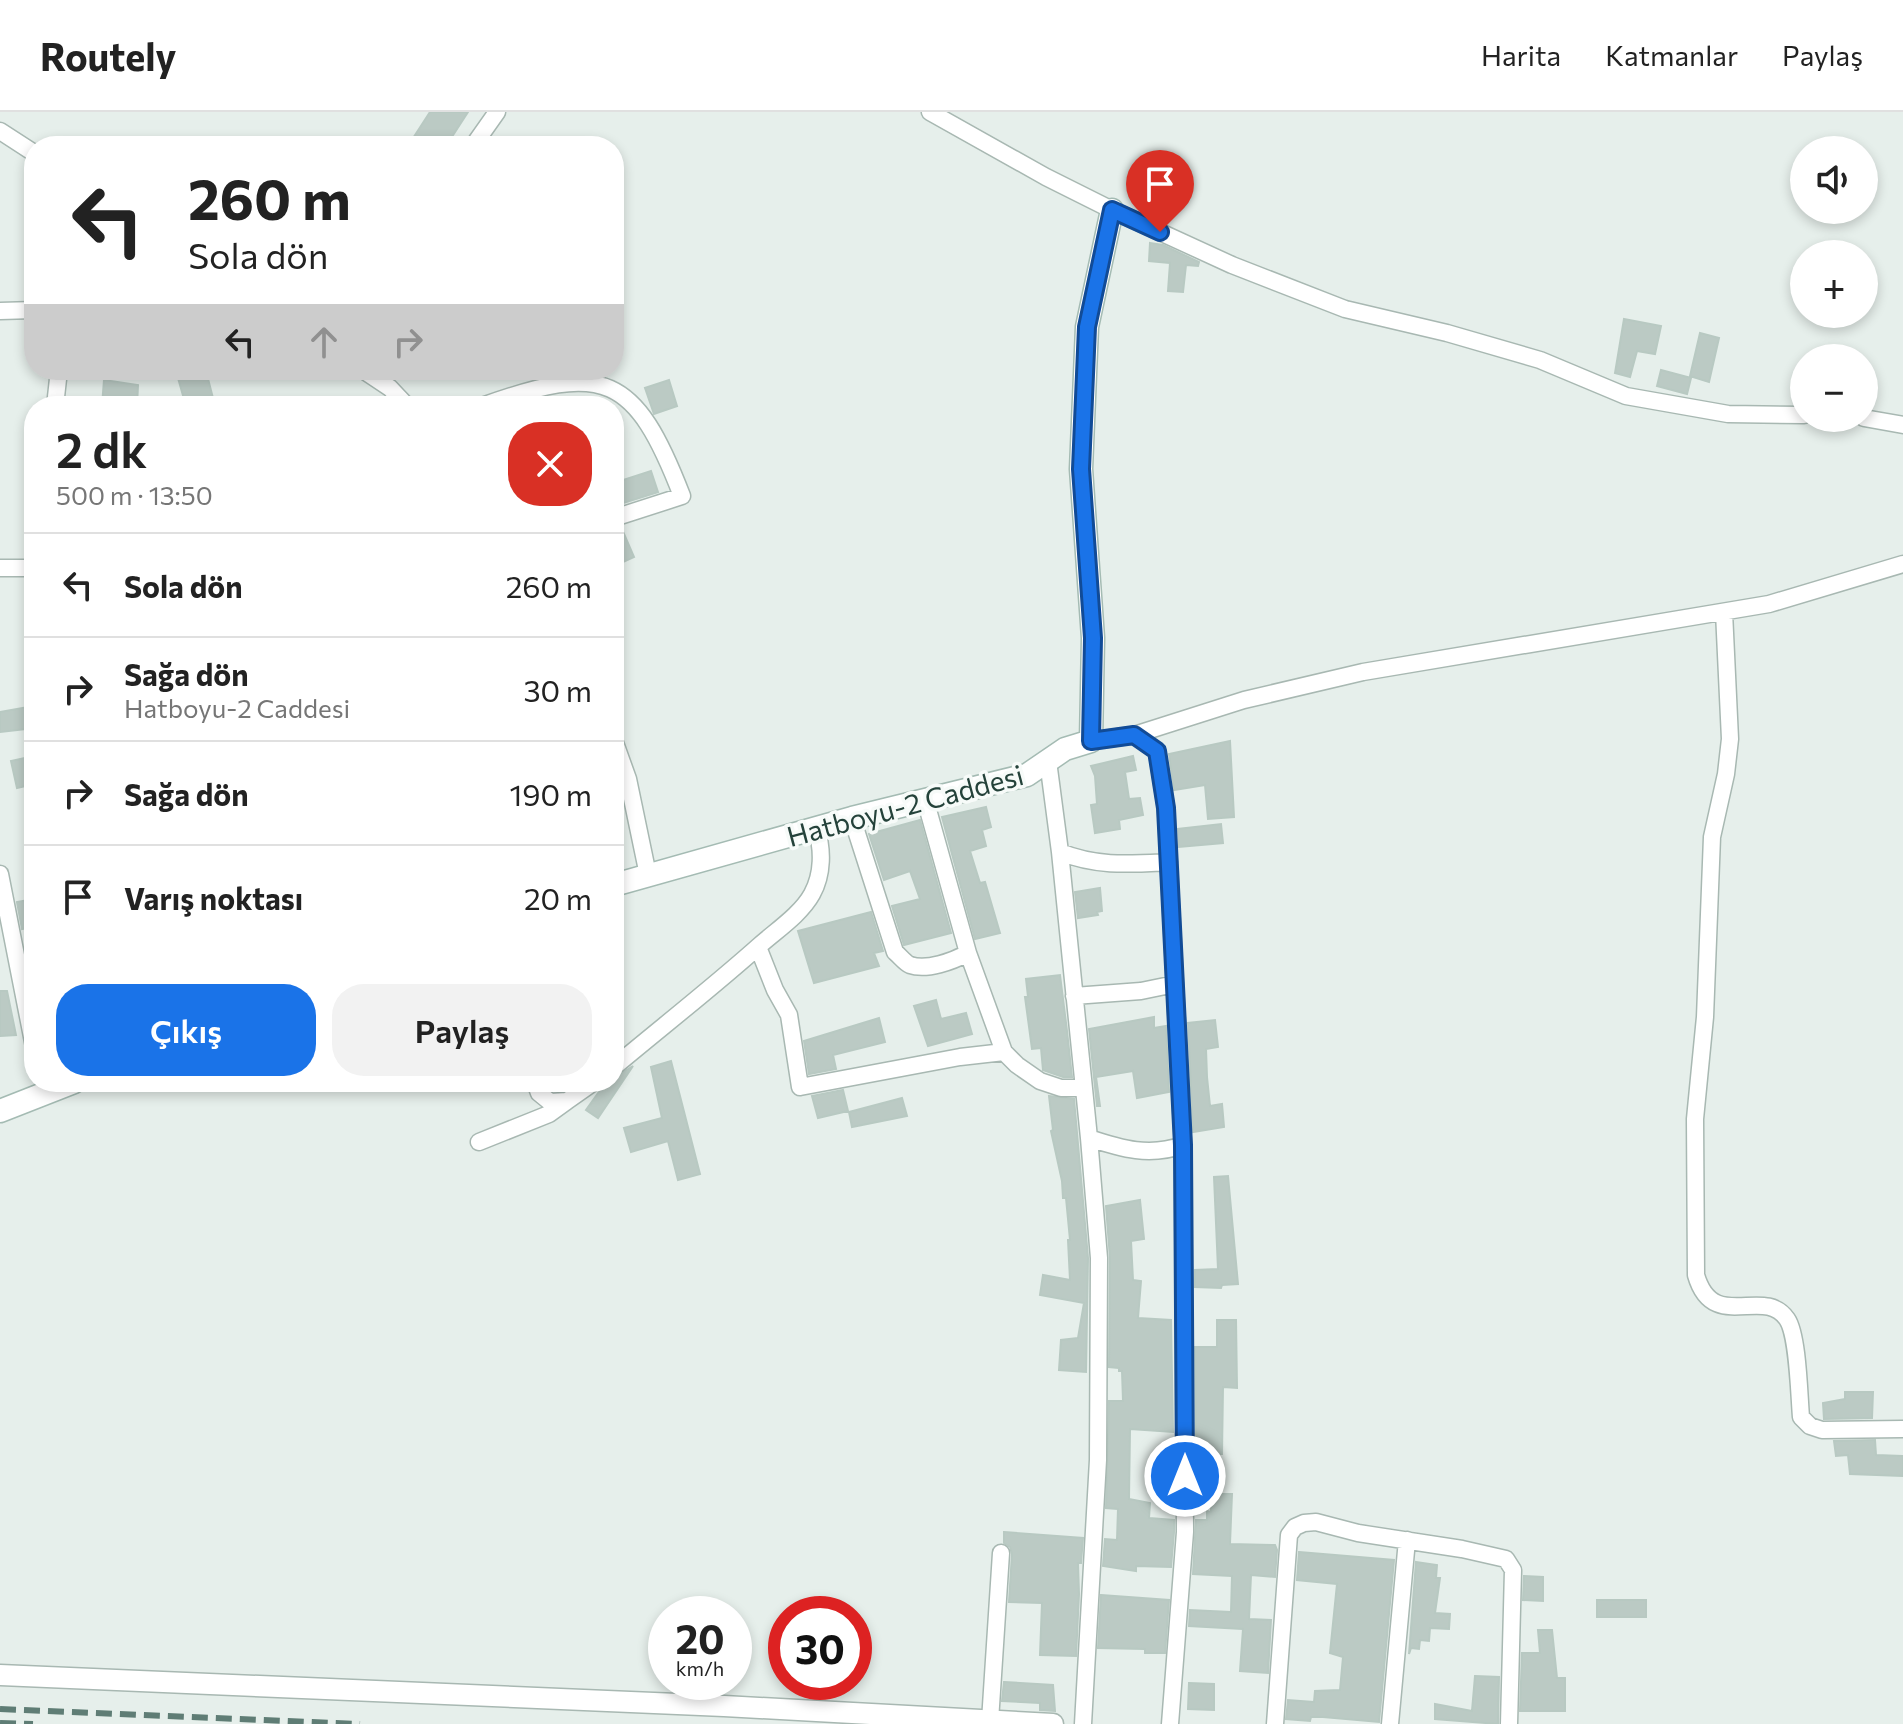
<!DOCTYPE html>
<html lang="tr">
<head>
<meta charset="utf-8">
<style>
  body { margin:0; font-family:Commissioner,sans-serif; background:#f2f2f2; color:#222; height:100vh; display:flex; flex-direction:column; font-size:30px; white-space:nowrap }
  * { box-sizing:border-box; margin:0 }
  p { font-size:26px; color:#767676 }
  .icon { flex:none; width:44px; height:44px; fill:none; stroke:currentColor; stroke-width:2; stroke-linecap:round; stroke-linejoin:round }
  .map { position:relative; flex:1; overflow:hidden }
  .panel { position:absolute; left:24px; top:284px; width:600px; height:696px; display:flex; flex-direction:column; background:#fff; border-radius:32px; box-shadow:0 4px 12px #0003 }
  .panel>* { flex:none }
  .hud { position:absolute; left:24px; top:24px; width:600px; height:244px; border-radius:32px; box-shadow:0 4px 12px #0003; background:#fff; color:#222; overflow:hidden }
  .buttons { position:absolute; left:1790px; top:24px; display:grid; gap:16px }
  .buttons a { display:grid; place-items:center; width:88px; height:88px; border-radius:50%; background:#fff; box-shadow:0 4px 12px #0003; font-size:40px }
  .speed { position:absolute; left:648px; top:1484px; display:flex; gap:16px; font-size:40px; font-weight:700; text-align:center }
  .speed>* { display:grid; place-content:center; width:104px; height:104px; border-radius:50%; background:#fff; box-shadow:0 4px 12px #0003; line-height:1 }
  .speed small { font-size:20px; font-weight:400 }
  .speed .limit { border:12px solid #d22; background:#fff; color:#111 }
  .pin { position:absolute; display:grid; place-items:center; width:68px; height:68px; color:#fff; margin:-82px -34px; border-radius:50% 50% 50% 0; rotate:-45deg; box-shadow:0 0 8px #0007 }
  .pin .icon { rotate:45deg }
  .me { position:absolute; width:88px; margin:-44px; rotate:0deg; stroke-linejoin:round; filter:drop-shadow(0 0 6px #0008) }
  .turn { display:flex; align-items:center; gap:28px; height:168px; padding:0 32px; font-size:36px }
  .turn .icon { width:104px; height:104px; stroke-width:2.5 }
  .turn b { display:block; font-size:56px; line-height:68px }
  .lanes { display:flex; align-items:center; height:76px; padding:0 32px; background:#0003; justify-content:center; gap:40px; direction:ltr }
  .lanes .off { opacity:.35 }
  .round { display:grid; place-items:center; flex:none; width:84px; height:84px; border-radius:32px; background:#f2f2f2 }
  .head { display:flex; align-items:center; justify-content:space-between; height:136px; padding:0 32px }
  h1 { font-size:48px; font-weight:600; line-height:60px }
  .cta { display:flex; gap:16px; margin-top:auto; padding:16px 32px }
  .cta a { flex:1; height:92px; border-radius:32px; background:#1a73e8; color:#fff; font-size:32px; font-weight:600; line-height:92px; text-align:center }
  .cta a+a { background:#f2f2f2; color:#222 }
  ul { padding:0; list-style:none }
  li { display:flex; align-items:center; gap:24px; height:104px; padding:0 32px; border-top:2px solid #e0e0e0 }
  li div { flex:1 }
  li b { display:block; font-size:30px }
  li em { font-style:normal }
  header { display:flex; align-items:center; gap:48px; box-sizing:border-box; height:112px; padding:0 40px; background:#fff; border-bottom:2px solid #e0e0e0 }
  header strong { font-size:38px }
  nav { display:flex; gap:44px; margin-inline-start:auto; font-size:28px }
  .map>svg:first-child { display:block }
  .building { fill:#bbcac4; stroke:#b8c9c2; stroke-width:2 }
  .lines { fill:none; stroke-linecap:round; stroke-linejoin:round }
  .minor-casing { stroke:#a8b8b2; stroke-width:19 }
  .tertiary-casing { stroke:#a8b8b2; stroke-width:23 }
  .secondary-casing { stroke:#a4bbb3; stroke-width:25 }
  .minor { stroke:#fff; stroke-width:16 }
  .tertiary { stroke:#fff; stroke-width:20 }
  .secondary { stroke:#fff; stroke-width:22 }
  .rail { stroke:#5f7d75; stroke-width:6; stroke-dasharray:16 8; stroke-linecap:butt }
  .route-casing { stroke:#114b97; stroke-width:20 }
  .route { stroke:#1a73e8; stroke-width:14 }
  .labels { text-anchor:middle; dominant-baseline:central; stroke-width:7; stroke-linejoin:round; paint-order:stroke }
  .street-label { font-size:28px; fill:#24423a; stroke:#f7fbf9 }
</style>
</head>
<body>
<header>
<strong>Routely</strong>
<nav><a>Harita</a><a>Katmanlar</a><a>Paylaş</a></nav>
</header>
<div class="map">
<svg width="1903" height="1612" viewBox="0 0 1903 1612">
  <rect width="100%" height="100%" fill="#e6efeb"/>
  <path class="building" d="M430 0H468L446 34H408Z
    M1145 70 1167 75 1161 96 1139 89Z
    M1150 131 1163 133 1199 150 1198 154 1186 153 1183 180 1168 179 1170 151 1149 149Z
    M1624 207 1661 214 1655 242 1637 239 1630 265 1615 261Z
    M1700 221 1719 226 1709 270 1690 264Z
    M1661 258 1691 266 1687 282 1657 274Z
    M206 259 215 294H186L178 266Z
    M104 268 138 273 137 294H102Z
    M669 268 677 294 654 302 645 276Z
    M651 359 658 380 614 394V371Z
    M621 415 634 445 621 451 614 435V417Z
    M34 594V616L0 620V600Z
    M1230 629 1234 705 1208 707 1205 673 1174 678 1169 642Z
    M34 644V672L17 676 11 649Z
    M1133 644 1136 658 1125 660 1129 687 1140 686 1143 703 1119 708 1120 717 1095 721 1091 693 1097 692 1095 664 1091 654Z
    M986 695 991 715 982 718 986 734 970 739 980 771 985 770 1000 821 975 827 942 705Z
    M920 708 951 821 904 833 892 794 920 787 910 759 884 768 869 722Z
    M1221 712 1223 731 1179 735 1178 717Z
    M1100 776 1102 799 1097 800 1098 803 1078 806 1075 780Z
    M34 787V815L22 817 17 790Z
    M871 800 883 839 874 841 879 854 814 871 798 819Z
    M1060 863 1067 919 1072 965H1063L1043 958 1041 936 1032 937 1025 885H1028L1026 867Z
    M0 879H7L16 923 0 924Z
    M936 888 941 907 966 901 972 922 928 934 914 894Z
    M1154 905V916L1166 914 1169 980 1137 986 1133 959 1096 965 1100 994H1097L1089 917Z
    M879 906 885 930 833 943 836 957 809 962 804 929Z
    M1215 908 1218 935 1206 937 1207 965 1210 994 1222 992 1224 1015 1193 1020 1188 911Z
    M671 949 700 1062 678 1068 668 1029 631 1040 624 1016 662 1006 651 955Z
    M633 954 598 1006 586 998 606 970H614V966Z
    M843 978 848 999 818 1006 812 984Z
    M1049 984 1074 987 1088 1146 1086 1260 1059 1258 1061 1228 1078 1226 1084 1191 1040 1183 1043 1163 1070 1168 1068 1128H1070L1066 1086H1063L1062 1069 1051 1019 1053 1018Z
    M902 986 907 1004 852 1015 849 1000Z
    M1228 1064 1238 1172 1222 1173 1221 1176 1195 1175V1158L1218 1157 1214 1065Z
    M1140 1088 1144 1127 1131 1129 1133 1168 1141 1169 1138 1206 1171 1208 1173 1320 1130 1317 1129 1387 1150 1391 1149 1406 1174 1408V1420L1171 1455 1136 1454V1459L1103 1454 1105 1427 1117 1428 1118 1397 1106 1396 1109 1289H1123L1122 1259H1119V1256L1109 1255 1110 1146 1106 1094Z
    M1217 1208H1236L1237 1276 1223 1275 1222 1342H1196L1195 1235H1217Z
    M1845 1280H1873L1872 1306 1824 1307 1823 1291 1845 1287Z
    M1875 1328 1876 1343 1903 1344V1364L1850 1362 1848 1343 1836 1344 1834 1329Z
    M1211 1382H1232L1230 1432 1275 1433 1277 1438 1275 1465 1251 1463 1249 1507 1271 1508 1268 1561 1240 1559 1243 1517 1189 1514 1190 1498 1231 1500 1232 1464 1193 1462 1196 1408H1207V1399L1211 1400Z
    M1004 1420 1083 1426 1081 1451H1078L1079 1482 1076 1544 1040 1543 1042 1491 1009 1490 1012 1442 1010 1435 1004 1431Z
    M1299 1440 1394 1448 1379 1610 1323 1605H1311L1310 1609 1286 1607 1288 1588 1314 1590 1315 1579 1340 1578 1343 1545 1330 1541 1337 1472 1297 1468Z
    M1416 1450 1437 1453 1436 1466H1440L1435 1501 1450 1502 1449 1517 1430 1516 1429 1529 1420 1528 1419 1537 1411 1536 1409 1542Z
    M1524 1464 1543 1465V1489L1523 1488Z
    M1101 1483 1169 1488 1165 1541H1145V1537L1098 1536Z
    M1597 1488H1646V1505H1597Z
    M1538 1518H1552L1557 1566H1565V1599H1520L1522 1541H1540Z
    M1475 1564 1499 1565 1498 1612 1435 1607V1592L1472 1599Z
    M1004 1570 1053 1573 1055 1599 1040 1598V1591L1002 1589Z
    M1189 1571 1214 1572V1598L1188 1597Z"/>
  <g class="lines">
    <g class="minor-casing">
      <path id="minor" d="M930 0 1046 65 1112 98 1232 153 1345 197 1447 221 1540 248 1626 284 1728 302 1804 303
        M0 19 34 41
        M473 34 497 0
        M0 199 34 198
        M363 258 390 276 407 294
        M55 294 59 258
        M482 294C604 250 635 262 682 384L614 406
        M1864 306 1903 313
        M0 456H34
        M1724 500 1730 627 1726 662 1712 725 1705 905 1695 1007 1696 1163C1713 1222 1764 1173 1787 1207 1798 1223 1799 1282 1801 1305L1810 1314 1822 1318 1903 1317
        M1134 623 1157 639 1166 696 1183 1033 1185 1420 1170 1612
        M614 628 628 667 648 763
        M1091 629 1134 623 1244 588 1363 560 1769 492 1903 452
        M1048 649 1060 740 1089 1026 1099 1146 1098 1348 1083 1612
        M925 687 968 841
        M852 706 895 840C900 844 905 851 910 853 927 859 953 849 968 841L1004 940 1017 953 1040 969 1061 976H1083
        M1060 740C1097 755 1130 752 1169 750
        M0 762 34 935
        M758 835 775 878 789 903 800 975 960 945 1004 940
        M1074 884 1141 879 1175 872
        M614 955C663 914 713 875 760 833 777 818 801 802 812 782 823 762 823 737 816 716
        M535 970 539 981 550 990 567 989 594 970
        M1089 1026C1122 1037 1150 1045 1183 1033
        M479 1030 549 1002 567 989
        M990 1609 1001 1441
        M1275 1612 1289 1423 1295 1415 1304 1411 1316 1410 1358 1421 1462 1437 1506 1447 1513 1458 1509 1612
        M1390 1612 1407 1428"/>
    </g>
    <g class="tertiary-casing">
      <path id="tertiary" d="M0 1563 724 1594 1053 1612"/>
    </g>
    <g class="secondary-casing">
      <path id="secondary" d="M614 773 852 706 1027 663 1065 637 1091 629 1093 526 1081 357 1087 215 1112 98
        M0 999 74 970"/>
    </g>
    <use href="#minor" class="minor"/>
    <use href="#tertiary" class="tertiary"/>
    <use href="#secondary" class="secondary"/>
    <path class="rail" d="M0 1597 360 1612
      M0 1611 33 1612"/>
  </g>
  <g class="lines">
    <g class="route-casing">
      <path id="route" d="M1160 120 1112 98 1087 215 1081 357 1093 526 1091 629 1134 623 1157 639 1166 696 1183 1033 1185 1364"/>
    </g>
    <use href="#route" class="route"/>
  </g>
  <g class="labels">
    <g class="street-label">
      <text transform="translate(905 693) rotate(-15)">Hatboyu-2 Caddesi</text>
    </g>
  </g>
</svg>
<div class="buttons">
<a><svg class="icon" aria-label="sound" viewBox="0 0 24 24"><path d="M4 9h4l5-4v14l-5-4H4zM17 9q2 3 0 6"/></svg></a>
<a>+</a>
<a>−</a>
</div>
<div class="speed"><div>20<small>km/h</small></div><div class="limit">30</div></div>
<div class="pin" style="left:1160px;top:120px;background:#d93025"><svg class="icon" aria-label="arrive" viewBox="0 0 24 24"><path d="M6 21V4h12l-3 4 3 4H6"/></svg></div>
<svg class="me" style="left:1185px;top:1364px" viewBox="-20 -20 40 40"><circle r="17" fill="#1a73e8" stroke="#fff" stroke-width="3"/><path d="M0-11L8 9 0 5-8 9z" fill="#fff"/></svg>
<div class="hud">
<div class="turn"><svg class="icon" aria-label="left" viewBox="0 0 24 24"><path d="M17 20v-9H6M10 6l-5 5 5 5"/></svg><div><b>260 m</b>Sola dön</div></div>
<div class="lanes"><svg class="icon" aria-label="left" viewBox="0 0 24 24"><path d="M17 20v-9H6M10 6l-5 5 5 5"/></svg><svg class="icon off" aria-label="ahead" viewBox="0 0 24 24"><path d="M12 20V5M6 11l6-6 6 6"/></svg><svg class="icon off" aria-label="right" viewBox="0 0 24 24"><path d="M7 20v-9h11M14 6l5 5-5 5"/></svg></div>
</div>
<section class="panel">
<div class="head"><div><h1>2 dk</h1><p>500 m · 13:50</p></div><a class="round" style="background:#d93025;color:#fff"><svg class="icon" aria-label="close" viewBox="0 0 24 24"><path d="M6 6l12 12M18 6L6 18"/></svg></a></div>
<ul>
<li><svg class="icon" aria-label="left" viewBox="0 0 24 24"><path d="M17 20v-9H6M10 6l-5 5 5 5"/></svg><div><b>Sola dön</b></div><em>260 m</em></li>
<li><svg class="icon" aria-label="right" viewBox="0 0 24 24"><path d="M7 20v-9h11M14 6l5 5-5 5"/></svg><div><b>Sağa dön</b><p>Hatboyu-2 Caddesi</p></div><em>30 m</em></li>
<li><svg class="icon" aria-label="right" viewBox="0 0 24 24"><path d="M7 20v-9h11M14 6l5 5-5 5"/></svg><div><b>Sağa dön</b></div><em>190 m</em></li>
<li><svg class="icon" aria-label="arrive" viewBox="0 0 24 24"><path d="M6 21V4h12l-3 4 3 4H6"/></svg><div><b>Varış noktası</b></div><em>20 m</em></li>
</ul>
<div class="cta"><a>Çıkış</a><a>Paylaş</a></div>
</section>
</div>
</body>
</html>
